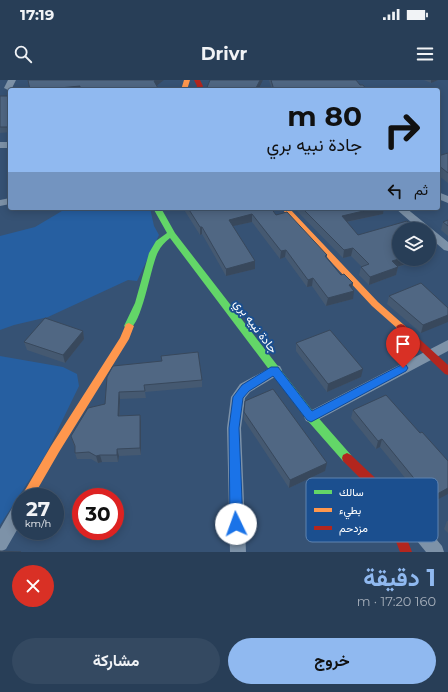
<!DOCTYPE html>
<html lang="ar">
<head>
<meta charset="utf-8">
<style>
  body { margin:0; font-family:Montserrat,Vazirmatn,sans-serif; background:#344961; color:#f1f3f6; direction:rtl; height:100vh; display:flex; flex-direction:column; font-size:15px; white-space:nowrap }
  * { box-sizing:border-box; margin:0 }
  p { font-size:13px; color:#a5aeba }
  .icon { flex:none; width:22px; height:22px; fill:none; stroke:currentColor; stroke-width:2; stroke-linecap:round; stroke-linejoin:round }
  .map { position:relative; height:472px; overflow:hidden; direction:ltr }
  .sheet { display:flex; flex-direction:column; background:#283e57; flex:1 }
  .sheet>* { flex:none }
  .guide { position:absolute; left:8px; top:8px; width:432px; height:122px; border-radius:4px; box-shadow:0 2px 10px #0003,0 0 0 1px #44576d; direction:rtl; background:#90b9f0; color:#111; overflow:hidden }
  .controls { position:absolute; left:392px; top:142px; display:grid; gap:8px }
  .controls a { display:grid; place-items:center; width:44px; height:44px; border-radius:50%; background:#283e57; box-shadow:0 2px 10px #0003,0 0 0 1px #44576d; font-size:20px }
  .speed { position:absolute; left:12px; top:408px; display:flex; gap:8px; font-size:20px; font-weight:700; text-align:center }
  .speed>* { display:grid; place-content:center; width:52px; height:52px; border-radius:50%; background:#283e57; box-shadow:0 2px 10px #0003,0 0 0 1px #44576d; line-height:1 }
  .speed small { font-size:10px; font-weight:400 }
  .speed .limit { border:6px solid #d22; background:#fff; color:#111 }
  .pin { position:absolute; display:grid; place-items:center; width:34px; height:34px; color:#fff; margin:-41px -17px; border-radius:50% 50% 50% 0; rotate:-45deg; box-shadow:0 0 4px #0007 }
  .pin .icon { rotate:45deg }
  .me { position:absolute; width:44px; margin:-22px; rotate:357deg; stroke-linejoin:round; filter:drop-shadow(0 0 3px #0008) }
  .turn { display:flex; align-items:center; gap:14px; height:84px; padding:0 12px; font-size:18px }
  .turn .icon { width:52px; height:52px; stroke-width:2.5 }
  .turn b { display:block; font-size:28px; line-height:34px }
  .then { display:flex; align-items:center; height:38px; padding:0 12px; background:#0003; gap:8px; font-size:15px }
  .round { display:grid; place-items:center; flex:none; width:42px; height:42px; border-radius:21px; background:#344961 }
  .overview { display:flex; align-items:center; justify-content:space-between; height:68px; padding:0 12px }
  h1 { font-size:24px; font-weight:700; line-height:30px; color:#90b9f0 }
  .button { display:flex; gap:8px; margin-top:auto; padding:8px 12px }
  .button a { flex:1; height:46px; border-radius:24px; background:#90b9f0; color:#111; font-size:16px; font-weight:700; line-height:46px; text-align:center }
  .button a+a { background:#344961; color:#f1f3f6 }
  .status { display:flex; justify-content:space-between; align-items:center; height:28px; padding:0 20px; background:#283e57; direction:ltr }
  .status svg { height:11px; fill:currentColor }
  header { display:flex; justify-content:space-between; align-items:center; height:52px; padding:0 12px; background:#283e57; font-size:18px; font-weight:700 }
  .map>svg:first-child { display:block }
  .green { fill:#265fa1 }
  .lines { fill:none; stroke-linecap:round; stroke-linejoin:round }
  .street { fill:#7d92a8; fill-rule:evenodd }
  .fast { fill:#63d668; fill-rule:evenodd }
  .slow { fill:#ff974d; fill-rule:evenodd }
  .jam { fill:#b3261e; fill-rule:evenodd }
  .wall { fill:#455971 }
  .shaded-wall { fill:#38485c }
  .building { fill:#506783; stroke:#38485c }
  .route { fill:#1a73e8; stroke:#114b97 }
  .labels { text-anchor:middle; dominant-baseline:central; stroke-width:4; stroke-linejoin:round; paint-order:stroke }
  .street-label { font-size:12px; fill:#fff; stroke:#1b4f8f }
  .key { fill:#1b4f8f; stroke:#5f84b1; stroke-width:1 }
  .key-label { font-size:11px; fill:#fff }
</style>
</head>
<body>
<div class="status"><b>17:19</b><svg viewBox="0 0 49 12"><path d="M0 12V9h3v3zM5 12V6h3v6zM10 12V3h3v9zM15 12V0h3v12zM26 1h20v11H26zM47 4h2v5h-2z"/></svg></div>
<header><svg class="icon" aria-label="menu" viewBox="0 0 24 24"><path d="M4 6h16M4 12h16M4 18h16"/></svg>Drivr<svg class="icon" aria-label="search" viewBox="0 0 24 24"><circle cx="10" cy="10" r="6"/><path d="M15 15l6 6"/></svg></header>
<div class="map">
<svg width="448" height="472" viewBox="0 0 448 472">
  <rect width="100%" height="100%" fill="#365274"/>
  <path class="green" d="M67 128H150L154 146 159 155 137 201 128 200 48 237 14 245 0 250V156L35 147Z
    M0 276 63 287 77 294 79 306 45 376 0 445Z"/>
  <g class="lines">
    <path class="street" d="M8 0H16L11 10H8L4 8Z
      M0 62H10V68H0Z
      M438 112 448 116V123L438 119Z
      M10 118V124L0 126V120Z
      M395 128H406L448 162V171L444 170 429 157V149H419Z
      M448 260V271L316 341 311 343 306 341 304 337 306 333Z
      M275 285 280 286 282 290 280 294 250 312 245 318 241 348 246 472H230L227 348 231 317 240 304Z
      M388 411C408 419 428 450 442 466L444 472H426L394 433 383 423 380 418 383 413Z
      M21 421V443L6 469 0 472V449L15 423Z"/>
    <path class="fast" d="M153 128H161L175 153 315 334 351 375 352 378 351 381 347 383 343 381 307 340 170 158C165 162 161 166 158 172 151 185 142 245 129 249L126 248 124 246 135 223 149 173 156 161 167 153Z"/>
    <path class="slow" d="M184 0H190L187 10H181Z
      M281 128H289L378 222 404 245 406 247 404 249H398L372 226Z
      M129 243 134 246 129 259 59 372 33 417H21L51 366 120 258 126 244Z"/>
    <path class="jam" d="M194 0H200L203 6 201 10H195L197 6Z
      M401 244 404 245 448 285V295L445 294 398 249 396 247 398 245Z
      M347 373 351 375 388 410 412 472H400L379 417 343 381 342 378 343 375Z"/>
  </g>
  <path class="wall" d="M269 0H356L360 5 367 10H272Z
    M424 0H438L431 3Z
    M0 16H10V52L0 53Z
    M448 73V103L438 95V76Z
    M183 128H271L276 135 327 175V177L341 195 353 203 352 208 353 219 326 226 312 206 307 207 285 177 280 179 252 142 233 146 255 189 226 196 202 154 200 155Z
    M294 128H384L383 134 347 142 358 155 422 179 398 187 396 195 369 205 359 195 361 187H362L351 176 343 178Z
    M448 140V156L441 150 443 142Z
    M389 216 448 228 421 253 387 224Z
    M83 251 84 259 65 283 27 270 24 262Z
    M296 263 361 297 327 312 296 271Z
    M107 297 202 300V307L145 312 146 318 120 319V336L140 335 141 342V375L119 376 118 382H102L98 383 91 379H77L75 373V368L73 363 71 356 105 324Z
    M353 330 420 353 448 381 427 425 380 367 376 369 351 338Z
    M244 332 325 391 289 408 244 340Z
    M447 441H448V453L444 449Z"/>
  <path class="shaded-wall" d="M156 0H164L155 7 154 1Z
    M260 0H263L258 10H255Z
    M431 0H438L431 3Z
    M80 6 81 10H49V9Z
    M51 128H56L52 131Z
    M376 128H384L383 134 341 143 342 136Z
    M252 134V142L229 147V140Z
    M200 147H202V154L200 155Z
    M353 168 351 176 343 178 344 170Z
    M436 168 434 175 429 177V170Z
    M286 170 285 177 280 179 281 171Z
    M399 179H422L390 189 392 181Z
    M255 181V189L226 196V189Z
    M398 187 396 195 369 205 370 197Z
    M313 198 312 206 307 207 308 200Z
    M353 203 351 211 349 205Z
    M354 211 353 219 326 226 328 218Z
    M448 235V242L421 253 423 245Z
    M83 251 84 259 65 283 63 275Z
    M363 289 361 297 327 312 328 304Z
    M119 312 120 319 119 343 118 336Z
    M140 335 141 342V375L140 368Z
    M382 359 380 367 376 369 378 361Z
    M117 369 119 376 118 382 117 375Z
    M100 375 102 382 98 383 96 376Z
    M327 383 325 391 289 408 290 400Z
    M448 408V414L427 425 430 418Z"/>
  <path class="building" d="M28 0H156L154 1 159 10H80V6L49 9V10H30Z
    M210 0H260L255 10H206Z
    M271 0H356L360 5H363L367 10H274Z
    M0 16H10V47H0Z
    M448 73V93L438 85V76Z
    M188 128H271L276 135 287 132 327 175 325 176 341 195 344 194 353 203 349 205 354 211 328 218 313 198 308 200 286 170 281 171 252 134 229 140 255 181 226 189 202 147H200Z
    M302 128H376L342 136 358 155 407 141 416 149H399V179L392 181 398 187 370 197 361 187 369 184 353 168 344 170Z
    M448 140V146L443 142Z
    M429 161 436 168 429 170Z
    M421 203 448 228V235L423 245 389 216Z
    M45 238 83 251 63 275 24 262Z
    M330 250 363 289 328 304 296 263Z
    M198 272 202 300 144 305 145 311 119 312 118 336 140 335V368L117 369V375H100L96 376 89 372 75 373V366L71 356 88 328 105 324 107 297 113 286 162 281 161 276Z
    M273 309 327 383 290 400 244 332 245 321Z
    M386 315 420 353 422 352 448 381V408L430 418 382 359 378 361 353 330Z
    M0 471 21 472H0Z"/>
  <path class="route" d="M403 284 406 285 408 288 406 291 311 342 307 340 273 296 249 311 243 318 239 348 243 444 241 448 236 450 232 448 230 444 229 348 233 317 242 305 271 287H278L312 331Z"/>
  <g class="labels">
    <g class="street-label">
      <text transform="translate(256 246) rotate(53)">جادة نبيه بري</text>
    </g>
  </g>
  <rect x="306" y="398" width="132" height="64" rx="6" class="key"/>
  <rect x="314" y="410" width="18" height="4" fill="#63d668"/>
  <rect x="314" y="428" width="18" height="4" fill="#ff974d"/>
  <rect x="314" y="446" width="18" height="4" fill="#b3261e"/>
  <g class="key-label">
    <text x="339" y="416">سالك</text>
    <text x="339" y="434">بطيء</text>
    <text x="339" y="452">مزدحم</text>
  </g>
</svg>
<div class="controls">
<a><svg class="icon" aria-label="layers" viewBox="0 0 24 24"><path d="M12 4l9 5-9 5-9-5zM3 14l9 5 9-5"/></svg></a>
</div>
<div class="speed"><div>27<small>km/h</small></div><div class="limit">30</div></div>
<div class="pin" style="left:403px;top:288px;background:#d93025"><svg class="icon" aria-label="arrive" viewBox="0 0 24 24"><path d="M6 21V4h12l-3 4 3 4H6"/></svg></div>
<svg class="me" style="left:236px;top:444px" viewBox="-20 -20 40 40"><circle r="19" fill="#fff"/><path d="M0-13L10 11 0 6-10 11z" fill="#1a73e8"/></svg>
<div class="guide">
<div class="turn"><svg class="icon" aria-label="right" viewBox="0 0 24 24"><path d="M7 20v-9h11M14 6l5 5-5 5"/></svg><div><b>80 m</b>جادة نبيه بري</div></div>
<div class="then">ثم<svg class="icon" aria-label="left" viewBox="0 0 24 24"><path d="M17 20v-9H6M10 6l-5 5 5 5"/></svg></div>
</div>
</div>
<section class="sheet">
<div class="overview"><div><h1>1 دقيقة</h1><p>160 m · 17:20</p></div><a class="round" style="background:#d93025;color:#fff"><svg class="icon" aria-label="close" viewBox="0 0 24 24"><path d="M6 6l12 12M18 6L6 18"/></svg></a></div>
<div class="button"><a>خروج</a><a>مشاركة</a></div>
</section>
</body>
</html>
